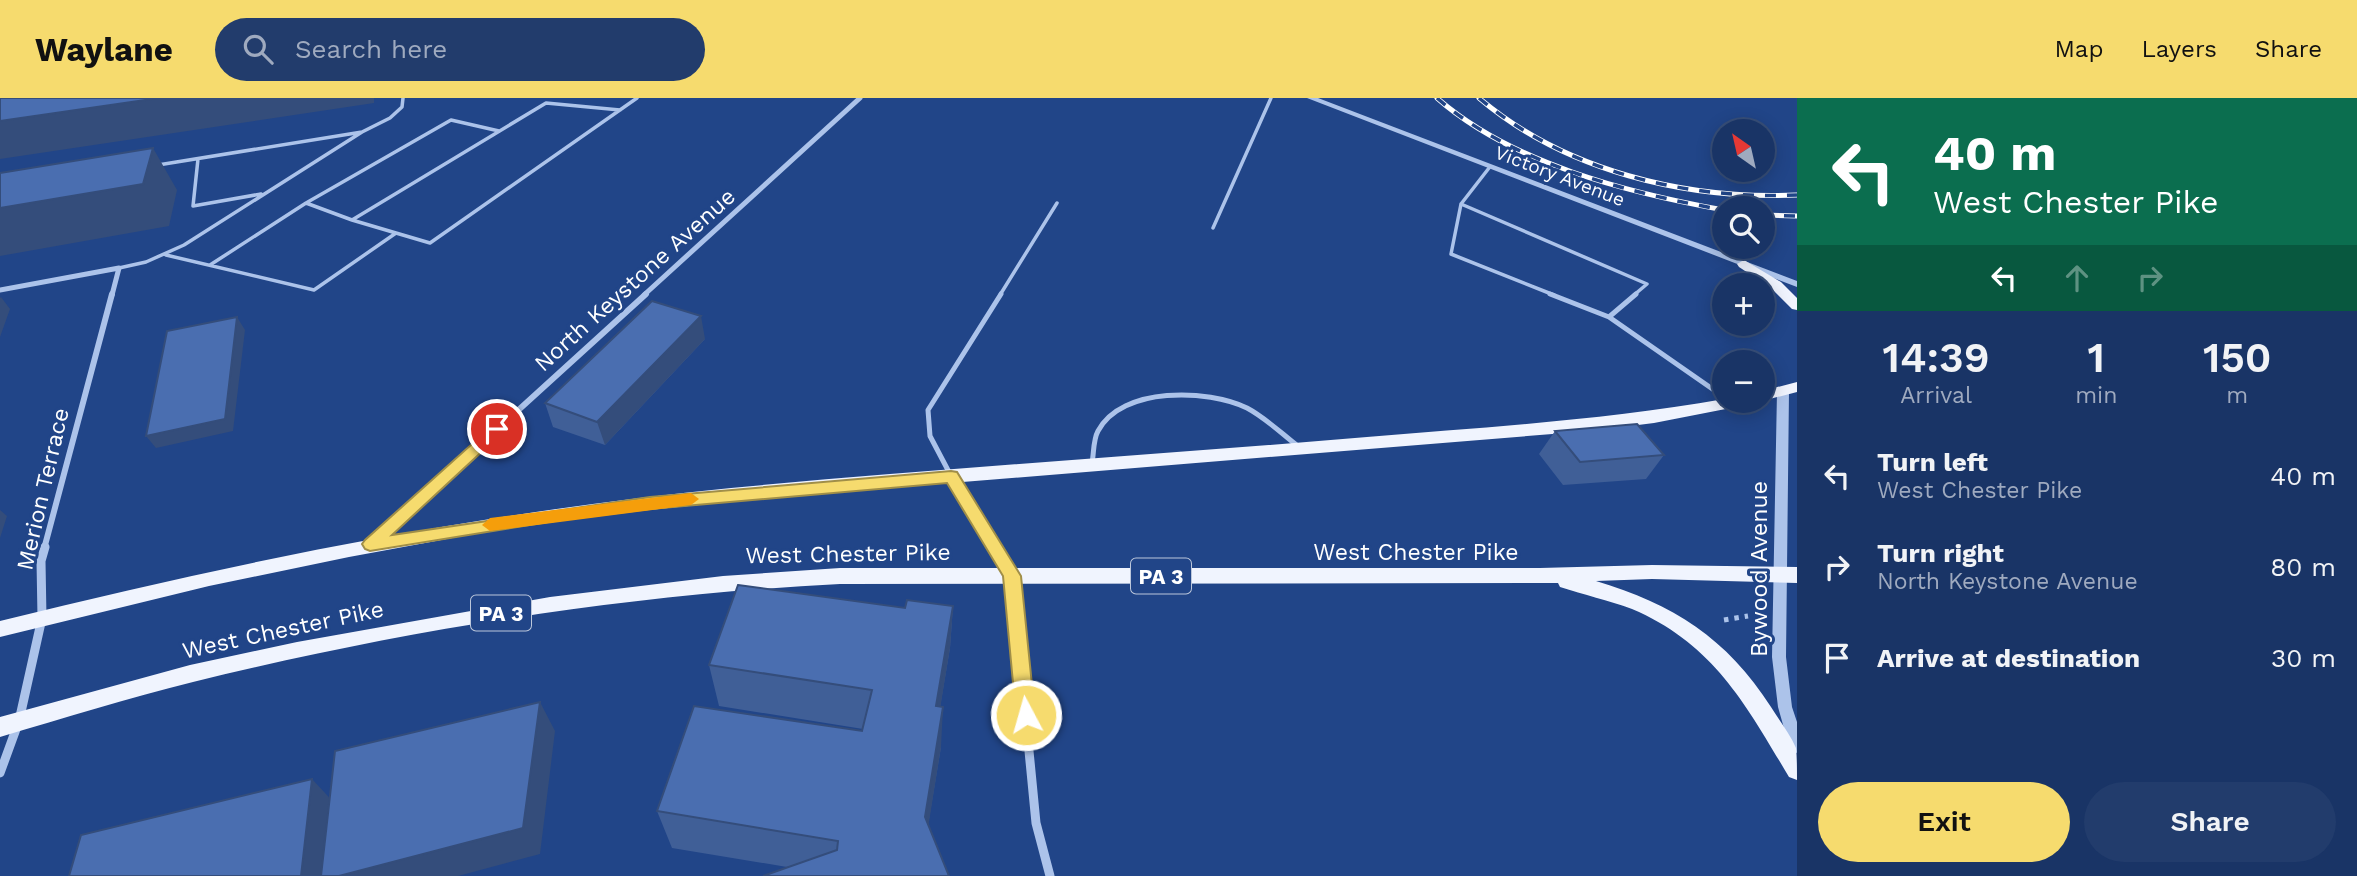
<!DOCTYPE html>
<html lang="en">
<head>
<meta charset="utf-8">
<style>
  body { margin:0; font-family:"Work Sans",sans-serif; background:#223c6c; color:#f1f3f6; height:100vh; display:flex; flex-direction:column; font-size:26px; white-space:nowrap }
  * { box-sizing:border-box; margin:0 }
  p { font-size:23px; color:#9faabf }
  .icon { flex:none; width:38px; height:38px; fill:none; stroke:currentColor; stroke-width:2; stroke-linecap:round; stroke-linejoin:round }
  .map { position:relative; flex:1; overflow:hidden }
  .panel { display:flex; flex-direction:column; background:#193466; width:560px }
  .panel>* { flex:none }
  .guide { background:#0b6e4f; color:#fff; overflow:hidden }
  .needle { width:46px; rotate:326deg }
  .buttons { position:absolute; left:1712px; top:21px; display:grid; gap:14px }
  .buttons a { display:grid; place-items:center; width:63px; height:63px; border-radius:50%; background:#193466; box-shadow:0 4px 18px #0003,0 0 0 2px #374f7a; font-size:35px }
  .pin { position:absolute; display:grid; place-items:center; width:60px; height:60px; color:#fff; margin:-30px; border:4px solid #fff; border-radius:50%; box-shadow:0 2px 7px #0007 }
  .me { position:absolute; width:77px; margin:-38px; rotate:354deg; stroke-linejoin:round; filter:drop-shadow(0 0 5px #0008) }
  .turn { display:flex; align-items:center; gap:24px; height:147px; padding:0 21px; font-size:32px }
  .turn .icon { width:91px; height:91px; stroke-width:2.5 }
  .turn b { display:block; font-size:49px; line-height:60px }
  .lanes { display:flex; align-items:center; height:66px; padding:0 21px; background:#0003; justify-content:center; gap:35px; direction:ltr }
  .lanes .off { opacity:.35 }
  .eta { display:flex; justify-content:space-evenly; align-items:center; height:119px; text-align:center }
  .eta b { font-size:42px; font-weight:600; line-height:49px }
  .cta { display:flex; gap:14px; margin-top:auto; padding:14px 21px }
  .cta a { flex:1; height:80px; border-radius:42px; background:#f6db6e; color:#111; font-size:28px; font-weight:600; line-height:80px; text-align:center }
  .cta a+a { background:#223c6c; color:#f1f3f6 }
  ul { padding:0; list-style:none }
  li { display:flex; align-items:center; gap:21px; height:91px; padding:0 21px }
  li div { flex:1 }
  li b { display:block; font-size:26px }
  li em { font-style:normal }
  header { display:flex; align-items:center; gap:42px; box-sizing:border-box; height:98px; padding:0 35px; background:#f6db6e; color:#111 }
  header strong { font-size:33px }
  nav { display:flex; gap:38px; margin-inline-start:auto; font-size:24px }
  .search { width:490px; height:63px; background:#223c6c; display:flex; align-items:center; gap:18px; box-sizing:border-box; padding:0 24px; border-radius:38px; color:#9faabf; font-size:26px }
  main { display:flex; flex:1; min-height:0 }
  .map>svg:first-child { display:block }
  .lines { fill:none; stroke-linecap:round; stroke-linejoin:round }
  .path { stroke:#acc3ea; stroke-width:5; stroke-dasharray:4.5 6; stroke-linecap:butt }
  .service-far1 { stroke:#acc3ea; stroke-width:3.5 }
  .service { stroke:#acc3ea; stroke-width:5 }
  .minor-far2 { stroke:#acc3ea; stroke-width:5 }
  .minor-far1 { stroke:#acc3ea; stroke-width:6 }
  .minor { stroke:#acc3ea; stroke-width:9 }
  .tertiary { fill:#acc3ea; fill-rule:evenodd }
  .primary { fill:#f0f4fe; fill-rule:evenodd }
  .rail-casing { stroke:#fff; stroke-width:5 }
  .rail { stroke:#214588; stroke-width:3.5; stroke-dasharray:11; stroke-linecap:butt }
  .wall { fill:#405f97 }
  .shaded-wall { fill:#344d7b }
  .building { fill:#4a6eb0; stroke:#344d7b; stroke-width:2 }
  .route { fill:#f6db6e; stroke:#a08e48; stroke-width:2 }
  .slow { fill:#f59e0b }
  .labels { text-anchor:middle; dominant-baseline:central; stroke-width:6; stroke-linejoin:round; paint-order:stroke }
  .far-street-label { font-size:19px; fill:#fff; stroke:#214588 }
  .shield { fill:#214588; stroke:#bcc7db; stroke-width:2 }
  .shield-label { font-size:21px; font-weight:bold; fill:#fff }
  .street-label { font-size:23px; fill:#fff; stroke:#214588 }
</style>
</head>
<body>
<header>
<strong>Waylane</strong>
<div class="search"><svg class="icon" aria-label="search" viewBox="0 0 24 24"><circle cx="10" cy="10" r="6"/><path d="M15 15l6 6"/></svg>Search here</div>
<nav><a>Map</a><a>Layers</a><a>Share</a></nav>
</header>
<main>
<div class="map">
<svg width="1797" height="778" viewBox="0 0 1797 778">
  <rect width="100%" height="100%" fill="#214588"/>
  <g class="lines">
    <path class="path" d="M1724 522 1748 518"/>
    <path class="service-far1" d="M198 61 193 108 261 96
      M158 67 362 34
      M1461 106 1489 70
      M352 122 306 105 451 22 499 33
      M1213 130 1271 0
      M396 135 352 122 546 5 620 12
      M166 157 314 192 396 135 430 145 637 0
      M210 167 306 105
      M119 170 146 164 184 147 362 34 390 20 402 9 403 0
      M1000 197 1057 105
      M1554 197 1451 156 1461 106 1647 186 1634 197"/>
    <path class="service" d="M1550 196 1609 219
      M1609 219 1724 299
      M1609 219 1636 196
      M1092 365C1094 355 1093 342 1098 333 1122 288 1208 291 1247 310 1266 320 1282 336 1299 349
      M950 376 930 338 928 312 1001 196"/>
    <path class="minor-far2" d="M0 192 119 170 112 197
      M644 197 860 0"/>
    <path class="minor-far1" d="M952 379 996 451
      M371 446 646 196
      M44 451 112 196"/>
    <path class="minor" d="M995 449 1012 478 1036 725 1050 778
      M0 675 19 623 42 520 41 463 45 449"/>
    <path class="tertiary" d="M1307 0H1318L1797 183V189Z
      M1783 289 1789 293 1786 559 1792 609 1797 624V655L1792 653 1789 648 1778 609 1772 559 1777 293Z"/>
    <path class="primary" d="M1744 162 1781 184 1797 200V212L1792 211 1771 190 1739 169 1737 166Z
      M1797 284V294L1762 303H1760H1762V293Z
      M1724 301 1749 303 1741 308 1654 325 1590 333 790 398 618 415 490 433 349 459 209 488 0 539V523C241 463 483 414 731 390 943 370 1155 357 1367 339 1487 329 1606 322 1724 301Z
      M1652 467 1797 469V485L1652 481 1596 483C1673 506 1727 540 1771 609 1779 622 1790 636 1796 650 1797 659 1797 673 1797 682L1789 679C1746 607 1714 546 1632 511 1608 502 1584 497 1560 489L1558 485 840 486C623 497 405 532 193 584 128 600 64 620 0 639V619L190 567 297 544 550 499 723 478 840 470H1540Z"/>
    <g class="rail-casing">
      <path id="rail" d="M1437 0C1511 65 1628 95 1724 112
        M1479 0C1565 73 1686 102 1797 97
        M1762 117 1797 118"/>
    </g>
    <use href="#rail" class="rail"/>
  </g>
  <path class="wall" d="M705 241 605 347 553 329 545 305Z
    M1555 333 1664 357 1646 381 1563 387 1539 356Z
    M953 508 950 550 940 609 941 649 928 727 787 769 672 750 657 713 862 633 863 631 719 608 709 567 905 510Z"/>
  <path class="shaded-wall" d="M159 0H374V5L0 61V23Z
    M153 50 177 92 169 128 0 158V110Z
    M1 199 10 211 0 239V200Z
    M701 218 705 241 605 347 597 324Z
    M237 219 245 232 233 333 156 350 146 338Z
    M0 412 7 418 0 440Z
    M953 508 950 550 934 648 936 608Z
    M540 604 555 633 540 756 458 778H339Z
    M943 609 941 649 924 755 925 719Z
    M312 681 338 709 331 778H301Z"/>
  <path class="building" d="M0 0H159L0 23Z
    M153 50 143 86 0 110V75Z
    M652 203 701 218 597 324 545 305Z
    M237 219 225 321 146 338 167 233Z
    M1637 326 1664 357 1580 364 1555 333Z
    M738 487 905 510 907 502 953 508 936 608 943 609 925 719 949 778H763L837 752 838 743 657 713 694 608 862 633 872 592 709 567Z
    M540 604 523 730 339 778H321L335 653Z
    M312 681 301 778H69L81 737Z"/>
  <path class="route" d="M497 326 505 331 502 335 392 437 650 399 951 373 957 374 1021 478 1035 617 1033 623 1026 625 1019 623 1016 617 1003 478 947 385 650 411 561 422 370 453 365 451 362 446 365 442 492 328Z"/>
  <path class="slow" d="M691 395 699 401 691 407 490 433 482 427 490 420Z"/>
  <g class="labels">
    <g class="far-street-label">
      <text transform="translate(1560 78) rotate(21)">Victory Avenue</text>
    </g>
    <g class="shield">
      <rect x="1131" y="460.5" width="60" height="35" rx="5"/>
      <rect x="471" y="497.5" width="60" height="35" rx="5"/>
    </g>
    <g class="shield-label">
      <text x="1161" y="478">PA 3</text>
      <text x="501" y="515">PA 3</text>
    </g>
    <g class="street-label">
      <text transform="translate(635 182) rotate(-42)">North Keystone Avenue</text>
      <text transform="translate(43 391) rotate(-77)">Merion Terrace</text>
      <text x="1416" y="454">West Chester Pike</text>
      <text transform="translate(848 456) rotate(-1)">West Chester Pike</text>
      <text transform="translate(1759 471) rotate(-90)">Bywood Avenue</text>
      <text transform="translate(283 532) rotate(-12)">West Chester Pike</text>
    </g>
  </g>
</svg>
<div class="buttons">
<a><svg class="needle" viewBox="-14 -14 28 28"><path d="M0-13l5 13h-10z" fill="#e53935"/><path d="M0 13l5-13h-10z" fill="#9faabf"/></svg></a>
<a><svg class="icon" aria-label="search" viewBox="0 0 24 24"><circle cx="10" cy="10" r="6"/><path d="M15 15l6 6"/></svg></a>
<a>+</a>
<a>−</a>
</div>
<div class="pin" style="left:497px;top:331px;background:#d93025"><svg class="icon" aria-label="arrive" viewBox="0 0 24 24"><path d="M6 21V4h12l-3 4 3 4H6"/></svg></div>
<svg class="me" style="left:1026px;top:617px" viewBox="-20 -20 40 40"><circle r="17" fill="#f6db6e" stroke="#fff" stroke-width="3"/><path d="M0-11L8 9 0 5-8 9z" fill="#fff"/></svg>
</div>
<section class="panel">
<div class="guide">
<div class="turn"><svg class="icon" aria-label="left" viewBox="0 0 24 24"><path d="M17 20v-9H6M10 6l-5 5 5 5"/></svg><div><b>40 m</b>West Chester Pike</div></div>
<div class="lanes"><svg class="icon" aria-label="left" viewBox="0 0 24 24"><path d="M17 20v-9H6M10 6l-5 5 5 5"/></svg><svg class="icon off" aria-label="ahead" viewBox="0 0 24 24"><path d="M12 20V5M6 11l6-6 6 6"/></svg><svg class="icon off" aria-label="right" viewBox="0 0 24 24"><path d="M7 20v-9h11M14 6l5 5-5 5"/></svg></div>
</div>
<div class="eta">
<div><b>14:39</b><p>Arrival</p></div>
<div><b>1</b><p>min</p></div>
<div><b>150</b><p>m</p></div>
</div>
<ul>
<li><svg class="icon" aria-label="left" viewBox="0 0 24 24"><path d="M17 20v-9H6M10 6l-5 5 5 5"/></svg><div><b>Turn left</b><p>West Chester Pike</p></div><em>40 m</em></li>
<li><svg class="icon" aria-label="right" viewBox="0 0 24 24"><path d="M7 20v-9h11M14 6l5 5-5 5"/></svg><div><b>Turn right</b><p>North Keystone Avenue</p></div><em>80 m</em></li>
<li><svg class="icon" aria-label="arrive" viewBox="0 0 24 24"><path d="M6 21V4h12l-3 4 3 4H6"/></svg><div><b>Arrive at destination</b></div><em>30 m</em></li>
</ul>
<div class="cta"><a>Exit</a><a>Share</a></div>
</section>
</main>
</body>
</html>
